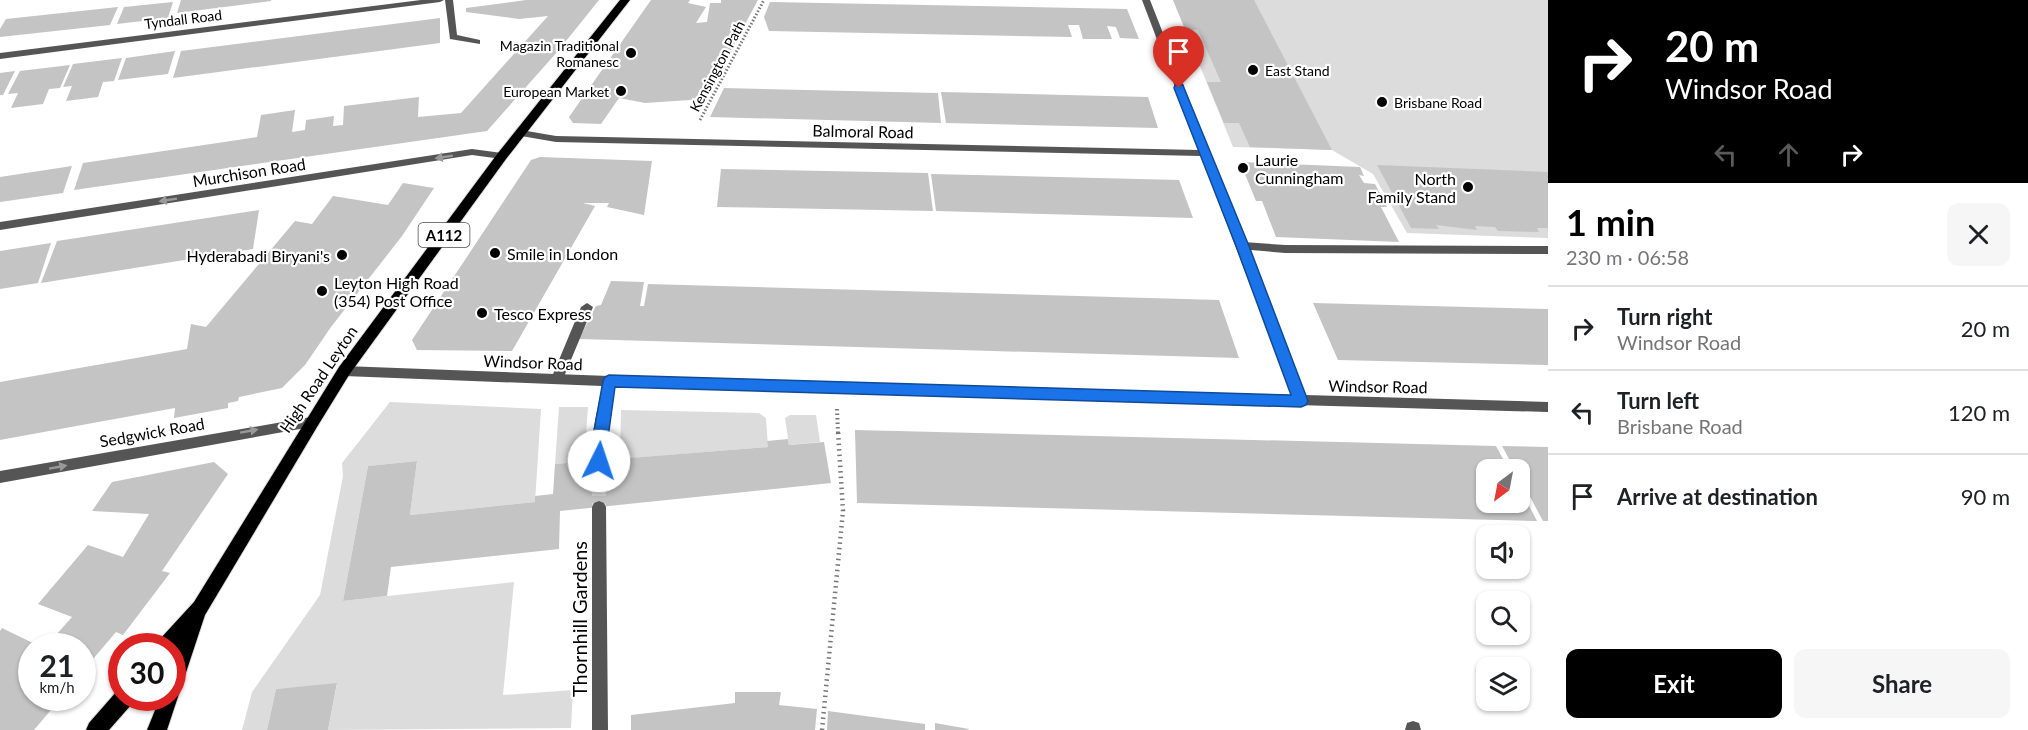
<!DOCTYPE html>
<html lang="en">
<head>
<meta charset="utf-8">
<style>
  body { margin:0; font-family:Lato,sans-serif; background:#f6f6f6; color:#202124; height:100vh; display:flex; flex-direction:column; font-size:22px; white-space:nowrap }
  * { box-sizing:border-box; margin:0 }
  p { font-size:20px; color:#757577 }
  .icon { flex:none; width:33px; height:33px; fill:none; stroke:currentColor; stroke-width:2; stroke-linecap:round; stroke-linejoin:round }
  .map { position:relative; flex:1; overflow:hidden }
  .drawer { display:flex; flex-direction:column; background:#fff; width:480px }
  .drawer>* { flex:none }
  .hud { background:#000; color:#fff; overflow:hidden }
  .needle { width:39px; rotate:212deg }
  .fabs { position:absolute; left:1476px; top:459px; display:grid; gap:12px }
  .fabs a { display:grid; place-items:center; width:54px; height:54px; border-radius:12px; background:#fff; box-shadow:0 2px 4px #0004; font-size:30px }
  .speed { position:absolute; left:18px; top:633px; display:flex; gap:12px; font-size:30px; font-weight:700; text-align:center }
  .speed>* { display:grid; place-content:center; width:78px; height:78px; border-radius:50%; background:#fff; box-shadow:0 2px 4px #0004; line-height:1 }
  .speed small { font-size:15px; font-weight:400 }
  .speed .limit { border:9px solid #d22; background:#fff; color:#111 }
  .pin { position:absolute; display:grid; place-items:center; width:51px; height:51px; color:#fff; margin:-62px -26px; border-radius:50% 50% 50% 0; rotate:-45deg; box-shadow:0 0 6px #0007 }
  .pin .icon { rotate:45deg }
  .me { position:absolute; width:66px; margin:-33px; rotate:4deg; stroke-linejoin:round; filter:drop-shadow(0 0 4px #0008) }
  .turn { display:flex; align-items:center; gap:21px; height:126px; padding:0 18px; font-size:27px }
  .turn .icon { width:78px; height:78px; stroke-width:2.5 }
  .turn b { display:block; font-size:42px; line-height:51px }
  .lanes { display:flex; align-items:center; height:57px; padding:0 18px; background:#0003; justify-content:center; gap:30px; direction:ltr }
  .lanes .off { opacity:.35 }
  .round { display:grid; place-items:center; flex:none; width:63px; height:63px; border-radius:12px; background:#f6f6f6 }
  .headline { display:flex; align-items:center; justify-content:space-between; height:102px; padding:0 18px }
  h1 { font-size:36px; font-weight:700; line-height:45px; color:#000 }
  .button { display:flex; gap:12px; margin-top:auto; padding:12px 18px }
  .button a { flex:1; height:69px; border-radius:12px; background:#000; color:#fff; font-size:24px; font-weight:700; line-height:69px; text-align:center }
  .button a+a { background:#f6f6f6; color:#202124 }
  ul { padding:0; list-style:none }
  li { display:flex; align-items:center; gap:18px; height:84px; padding:0 18px; border-top:2px solid #e0e0e0 }
  li div { flex:1 }
  li b { display:block; font-size:22px }
  li em { font-style:normal }
  main { display:flex; flex:1; min-height:0 }
  .map>svg:first-child { display:block }
  .green { fill:#dcdcdc }
  .building { fill:#c4c4c4 }
  .lines { fill:none; stroke-linecap:round; stroke-linejoin:round }
  .minor-tunnel { stroke:#d9d9d9; stroke-width:14; stroke-dasharray:14 7; stroke-linecap:butt }
  .primary-casing { stroke:#dbdbdb; stroke-width:2 }
  .path-far2 { stroke:#777; stroke-width:3; stroke-dasharray:1.5 2; stroke-linecap:butt }
  .path-far1 { stroke:#777; stroke-width:4; stroke-dasharray:1.5 3; stroke-linecap:butt }
  .path { stroke:#777; stroke-width:4.5; stroke-dasharray:1.5 4; stroke-linecap:butt }
  .service { fill:#555; fill-rule:evenodd }
  .minor { fill:#555; fill-rule:evenodd }
  .primary { fill:#000; fill-rule:evenodd }
  .oneway { fill:#999 }
  .route { fill:#1a73e8; stroke:#114b97; stroke-width:1.5 }
  .poi-dot { fill:#000; stroke:#fff; stroke-width:2 }
  .labels { text-anchor:middle; dominant-baseline:central; stroke-width:4.5; stroke-linejoin:round; paint-order:stroke }
  .far-street-label { font-size:14px; fill:#000; stroke:#fff }
  .far-poi-label { font-size:14px; fill:#000; stroke:#fff; text-anchor:end }
  .shield { fill:#fff; stroke:#4c4c4c; stroke-width:1.5 }
  .shield-label { font-size:15px; font-weight:bold; fill:#000 }
  .street-label { font-size:16px; fill:#000; stroke:#fff }
  .poi-label { font-size:16px; fill:#000; stroke:#fff; text-anchor:start }
  .near-street-label { font-size:20px; fill:#000; stroke:#fff }
</style>
</head>
<body>
<main>
<div class="map">
<svg width="1548" height="730" viewBox="0 0 1548 730">
  <rect width="100%" height="100%" fill="#fff"/>
  <path class="green" d="M1173 0H1548V238L1407 233 1373 174 1332 150 1233 147Z
    M390 402 541 409 535 502 410 515 417 461 368 466 343 601 514 582 503 695 573 690 571 728 328 730 337 684 276 689 267 730H242L252 692 320 595 343 476 342 463Z
    M559 407H588L584 462 555 464Z
    M621 410 759 413 766 418 768 447 620 459Z
    M790 415H816L820 442 789 445 785 418Z"/>
  <path class="building" d="M181 0H271V1L177 13Z
    M526 0H599L558 51 487 131 74 190 83 163 257 137 261 115 295 110 292 132 305 130 306 120 334 116 333 126 343 125 344 106 419 97 418 117 461 113 548 16 519 19 466 12V8Z
    M651 0H690L688 3 706 7 696 23 707 22 710 3H721V0H758L705 99 645 103 619 98 601 124 573 123 569 117Z
    M1173 0H1254L1332 150 1250 147 1239 123H1224L1207 82H1221L1198 30 1185 29Z
    M173 2 168 18 117 24 124 7Z
    M770 2 1127 9 1139 39 1120 38 1116 27 1107 26 1112 39H1083L1079 25H1068L1072 37 769 31 764 17Z
    M118 7 110 25 0 37V29L6 19Z
    M440 18V43L173 78 181 51Z
    M175 51 168 74 118 80 126 58Z
    M122 58 114 81 103 82 98 97 66 101 72 86 63 87 73 64Z
    M70 65 60 88 49 89 43 104 11 108 18 93 8 94 20 71Z
    M15 71 3 95H0V73Z
    M724 88 938 93 941 123 710 117Z
    M941 92 1148 97 1158 128 946 123Z
    M540 157 652 161 644 215 607 207 609 203H583L595 206 512 351 417 350 412 340 531 160Z
    M1240 162 1360 167 1364 176 1359 175 1364 183 1375 184 1387 207H1381L1399 242 1276 237 1262 201H1256Z
    M1377 165 1548 172V228H1537L1539 232 1498 231 1495 227 1475 226 1477 230 1436 225 1439 229 1411 228Z
    M72 166 63 193 0 202V177Z
    M721 169 928 173 933 211 717 207Z
    M931 174 1179 180 1193 218 936 211Z
    M403 183 434 188 402 236 331 327 305 365 282 388 239 397 238 401 228 403V408L174 418 175 408 0 440V382L187 349 191 324 206 327 295 221 312 224 333 196 388 205Z
    M259 210 253 249 41 283 57 241Z
    M51 243 38 283 0 289V251Z
    M611 281 644 282 640 306H644L648 284 1219 300 1239 358 579 339 596 306 601 305Z
    M1313 303 1548 309V365L1338 360Z
    M855 430 1496 446 1509 470H1486V502H1520V488L1537 521 857 503Z
    M788 439 789 445 824 442 831 483 560 511 559 549 391 567 387 596 343 601 368 466 417 461 410 515 535 502V496L553 494 555 464 768 447 767 441Z
    M1502 446 1548 447V521H1543L1520 478V470H1515Z
    M214 462 228 474 162 571 170 573 123 635 116 632 82 672V646H46L72 617 38 604 88 545 123 557 149 514 92 511 112 482Z
    M2 628 39 646H32V698H61L34 730H0V631Z
    M337 683 328 730H267L276 689Z
    M735 692H781L779 705 817 709 815 730H631V715L735 703Z
    M828 711 925 724V730H827Z
    M935 723 969 729 968 730H935Z"/>
  <g class="lines">
    <path class="minor-tunnel" d="M599 461V507"/>
    <g class="primary-casing">
      <path id="primary" d="M620 0H630L506 159 349 375 317 427 205 615 167 730H147L160 698H172V659L176 650 172 653V646H158L160 639 194 602 339 367 498 153Z
        M122 689V698H134L131 705 109 730H86L89 723 117 691Z"/>
    </g>
    <path class="path-far2" d="M700 120 764 0"/>
    <path class="path-far1" d="M837 409 838 433"/>
    <path class="path" d="M822 730 843 511 838 431"/>
    <path class="service" d="M445 0H453L457 35 480 40V44L450 39Z
      M1243 242 1285 245 1548 246V254L1285 253 1239 249 1238 246Z
      M587 303 593 307 563 379 561 383H553L551 379 581 307Z
      M1413 721 1419 723 1421 730H1405L1407 723Z"/>
    <path class="minor" d="M421 0H444L440 2 0 59V53Z
      M1142 0H1150L1305 395 1548 402V412L614 386 604 465 599 467 594 465C587 446 599 406 602 386L344 376 340 374 338 371 340 368 344 366 609 376 1292 395 1201 156 556 142 521 136 516 133 521 130 556 136 1199 150Z
      M472 149 502 153 507 156 502 159 472 155 0 230V222Z
      M311 417 315 418 317 422 315 426 311 427 0 483V471Z
      M599 501 604 503 606 507 608 730H592V507L594 503Z"/>
    <use href="#primary" class="primary"/>
  </g>
  <defs><path id="oneway-solid" d="M-6-.8H1V-3.2L6.5 0L1 3.2V.8H-6Z" transform="scale(1.5)"/></defs>
  <g class="oneway">
    <use href="#oneway-solid" transform="translate(444 157) rotate(171)"/>
    <use href="#oneway-solid" transform="translate(168 200) rotate(171)"/>
    <use href="#oneway-solid" transform="translate(249 431) rotate(-10)"/>
    <use href="#oneway-solid" transform="translate(58 467) rotate(-10)"/>
  </g>
  <path class="route" d="M1175 85H1183L1184 88 1249 246 1308 401 1306 405 1301 407 615 387 604 466 599 467 594 466 592 442 603 381 605 377 609 375 1291 395 1236 246 1174 88Z"/>
  <g class="poi-dot">
    <circle cx="631" cy="53" r="6"/>
    <circle cx="1253" cy="70" r="6"/>
    <circle cx="621" cy="91" r="6"/>
    <circle cx="1382" cy="102" r="6"/>
    <circle cx="1243" cy="168" r="6"/>
    <circle cx="1468" cy="187" r="6"/>
    <circle cx="495" cy="253" r="6"/>
    <circle cx="342" cy="255" r="6"/>
    <circle cx="322" cy="291" r="6"/>
    <circle cx="482" cy="313" r="6"/>
  </g>
  <g class="labels">
    <g class="far-street-label">
      <text transform="translate(183 19) rotate(-7)">Tyndall Road</text>
      <text transform="translate(717 66) rotate(-62)">Kensington Path</text>
    </g>
    <g class="far-poi-label">
      <text x="619" y="45">Magazin Traditional<tspan x="619" dy="16">Romanesc</tspan></text>
      <text x="1265" y="70" text-anchor="start">East Stand</text>
      <text x="609" y="91">European Market</text>
      <text x="1394" y="102" text-anchor="start">Brisbane Road</text>
    </g>
    <rect class="shield" x="418.5" y="223" width="51" height="24" rx="4.5"/>
    <g class="shield-label">
      <text x="444" y="235">A112</text>
    </g>
    <g class="street-label">
      <text transform="translate(863 131) rotate(1)">Balmoral Road</text>
      <text transform="translate(249 172) rotate(-9)">Murchison Road</text>
      <text transform="translate(533 362) rotate(2)">Windsor Road</text>
      <text transform="translate(318 379) rotate(-56)">High Road Leyton</text>
      <text transform="translate(1378 386) rotate(1)">Windsor Road</text>
      <text transform="translate(152 432) rotate(-10)">Sedgwick Road</text>
    </g>
    <g class="poi-label">
      <text x="1255" y="159">Laurie<tspan x="1255" dy="18">Cunningham</tspan></text>
      <text x="1456" y="178" text-anchor="end">North<tspan x="1456" dy="18">Family Stand</tspan></text>
      <text x="507" y="253">Smile in London</text>
      <text x="330" y="255" text-anchor="end">Hyderabadi Biryani's</text>
      <text x="334" y="282">Leyton High Road<tspan x="334" dy="18">(354) Post Office</tspan></text>
      <text x="494" y="313">Tesco Express</text>
    </g>
    <g class="near-street-label">
      <text transform="translate(579 619) rotate(-90)">Thornhill Gardens</text>
    </g>
  </g>
</svg>
<div class="fabs">
<a><svg class="needle" viewBox="-14 -14 28 28"><path d="M0-13l5 13h-10z" fill="#e53935"/><path d="M0 13l5-13h-10z" fill="#757577"/></svg></a>
<a><svg class="icon" aria-label="sound" viewBox="0 0 24 24"><path d="M4 9h4l5-4v14l-5-4H4zM17 9q2 3 0 6"/></svg></a>
<a><svg class="icon" aria-label="search" viewBox="0 0 24 24"><circle cx="10" cy="10" r="6"/><path d="M15 15l6 6"/></svg></a>
<a><svg class="icon" aria-label="layers" viewBox="0 0 24 24"><path d="M12 4l9 5-9 5-9-5zM3 14l9 5 9-5"/></svg></a>
</div>
<div class="speed"><div>21<small>km/h</small></div><div class="limit">30</div></div>
<div class="pin" style="left:1179px;top:88px;background:#d93025"><svg class="icon" aria-label="arrive" viewBox="0 0 24 24"><path d="M6 21V4h12l-3 4 3 4H6"/></svg></div>
<svg class="me" style="left:599px;top:461px" viewBox="-20 -20 40 40"><circle r="19" fill="#fff"/><path d="M0-13L10 11 0 6-10 11z" fill="#1a73e8"/></svg>
</div>
<section class="drawer">
<div class="hud">
<div class="turn"><svg class="icon" aria-label="right" viewBox="0 0 24 24"><path d="M7 20v-9h11M14 6l5 5-5 5"/></svg><div><b>20 m</b>Windsor Road</div></div>
<div class="lanes"><svg class="icon off" aria-label="left" viewBox="0 0 24 24"><path d="M17 20v-9H6M10 6l-5 5 5 5"/></svg><svg class="icon off" aria-label="ahead" viewBox="0 0 24 24"><path d="M12 20V5M6 11l6-6 6 6"/></svg><svg class="icon" aria-label="right" viewBox="0 0 24 24"><path d="M7 20v-9h11M14 6l5 5-5 5"/></svg></div>
</div>
<div class="headline"><div><h1>1 min</h1><p>230 m · 06:58</p></div><a class="round"><svg class="icon" aria-label="close" viewBox="0 0 24 24"><path d="M6 6l12 12M18 6L6 18"/></svg></a></div>
<ul>
<li><svg class="icon" aria-label="right" viewBox="0 0 24 24"><path d="M7 20v-9h11M14 6l5 5-5 5"/></svg><div><b>Turn right</b><p>Windsor Road</p></div><em>20 m</em></li>
<li><svg class="icon" aria-label="left" viewBox="0 0 24 24"><path d="M17 20v-9H6M10 6l-5 5 5 5"/></svg><div><b>Turn left</b><p>Brisbane Road</p></div><em>120 m</em></li>
<li><svg class="icon" aria-label="arrive" viewBox="0 0 24 24"><path d="M6 21V4h12l-3 4 3 4H6"/></svg><div><b>Arrive at destination</b></div><em>90 m</em></li>
</ul>
<div class="button"><a>Exit</a><a>Share</a></div>
</section>
</main>
</body>
</html>
